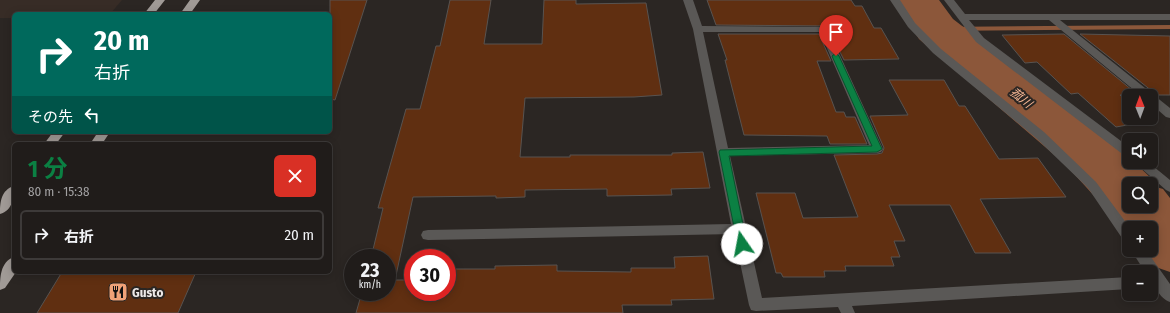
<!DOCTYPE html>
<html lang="ja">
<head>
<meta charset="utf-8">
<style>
  body { margin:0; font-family:"Fira Sans Condensed","Noto Sans JP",sans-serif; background:#2d2927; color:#f1f3f6; height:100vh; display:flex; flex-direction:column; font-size:15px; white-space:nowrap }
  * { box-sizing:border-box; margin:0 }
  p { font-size:13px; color:#a2a1a2 }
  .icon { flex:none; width:22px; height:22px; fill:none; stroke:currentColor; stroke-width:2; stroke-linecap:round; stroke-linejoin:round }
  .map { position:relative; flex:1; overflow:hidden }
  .panel { position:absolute; left:12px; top:142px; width:320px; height:132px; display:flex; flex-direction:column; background:#201c1a; border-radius:6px; box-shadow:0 2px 10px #0003,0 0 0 1px #3d3a39 }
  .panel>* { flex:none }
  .hud { position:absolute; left:12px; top:12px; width:320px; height:122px; border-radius:6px; box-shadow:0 2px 10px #0003,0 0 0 1px #3d3a39; background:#00695c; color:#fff; overflow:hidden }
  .needle { width:26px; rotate:359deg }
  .fabs { position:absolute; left:1122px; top:89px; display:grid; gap:8px }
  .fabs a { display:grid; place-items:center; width:36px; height:36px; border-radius:6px; background:#201c1a; box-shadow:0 2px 10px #0003,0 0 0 1px #3d3a39; font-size:20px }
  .speed { position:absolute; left:344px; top:249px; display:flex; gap:8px; font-size:20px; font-weight:700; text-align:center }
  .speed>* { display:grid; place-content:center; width:52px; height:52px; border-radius:50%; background:#201c1a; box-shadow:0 2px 10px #0003,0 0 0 1px #3d3a39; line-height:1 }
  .speed small { font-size:10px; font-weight:400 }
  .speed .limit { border:6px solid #d22; background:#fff; color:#111 }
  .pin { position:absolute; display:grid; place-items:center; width:34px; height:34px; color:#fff; margin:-41px -17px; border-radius:50% 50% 50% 0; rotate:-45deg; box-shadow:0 0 4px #0007 }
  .pin .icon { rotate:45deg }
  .me { position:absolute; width:44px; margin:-22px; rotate:348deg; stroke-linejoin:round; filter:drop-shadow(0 0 3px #0008) }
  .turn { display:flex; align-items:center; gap:14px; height:84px; padding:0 16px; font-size:18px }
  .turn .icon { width:52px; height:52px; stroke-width:2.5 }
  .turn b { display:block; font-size:28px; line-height:34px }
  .then { display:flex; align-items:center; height:38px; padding:0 16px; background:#0003; gap:8px; font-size:15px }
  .round { display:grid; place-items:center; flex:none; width:42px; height:42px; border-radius:6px; background:#2d2927 }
  .headline { display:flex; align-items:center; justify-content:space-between; height:68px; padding:0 16px }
  h1 { font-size:24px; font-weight:700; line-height:30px; color:#0b8043 }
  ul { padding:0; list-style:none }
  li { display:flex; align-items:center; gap:12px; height:50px; margin:0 8px 6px; padding:0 8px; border:2px solid #3d3a39; border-radius:6px }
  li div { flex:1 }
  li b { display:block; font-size:15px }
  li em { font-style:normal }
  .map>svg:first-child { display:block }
  .built { fill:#372c26 }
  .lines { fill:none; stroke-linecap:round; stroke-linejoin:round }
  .stream { fill:#8c573a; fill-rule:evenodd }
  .river { fill:#8c573a; fill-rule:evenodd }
  .building { fill:#602f11; stroke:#585350 }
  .minor { fill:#5a5856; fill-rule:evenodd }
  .highway { fill:#a09a96; fill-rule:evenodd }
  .route { fill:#0b8043; stroke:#07532c }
  .labels { text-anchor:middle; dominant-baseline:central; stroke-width:4; stroke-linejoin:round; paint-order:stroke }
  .water-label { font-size:12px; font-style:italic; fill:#f9b895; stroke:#2b2623 }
  .near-poi-label { font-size:13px; font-weight:bold; fill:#ede9e8; stroke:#2b2623; text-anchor:start }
</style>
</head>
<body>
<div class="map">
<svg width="1170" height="313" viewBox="0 0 1170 313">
  <rect width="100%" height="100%" fill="#2b2623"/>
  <path class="built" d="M0 0H122L110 14H14V18H0Z"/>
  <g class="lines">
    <path class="stream" d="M1170 25V29L936 31 932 29 936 27Z"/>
    <path class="river" d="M895 0H939L953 19 1105 136 1129 157V162H1134L1151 178 1156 187 1163 189 1170 198V272L1147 264 1137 250H1151V228H1129V238L1113 212 1107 210 1065 164 919 39ZM1129 184H1151V206H1129Z"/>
  </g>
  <path class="building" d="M330 0H367L335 100 330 99Z
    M450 0H491L484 44H542L544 0H576V4L646 3 662 95 634 97 525 98 520 157H570V155H672V153L703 152 710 188 671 189 672 195 607 196V189L525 190V197L496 198V196L413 197 395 280H413V292H447V280H448L450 269H495V266L557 265V271L631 272V268H675L674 257 708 256 714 299 671 300 672 305H622L623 313H356L362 292H387V258H371L383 208H378L406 109H420L436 46H440Z
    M707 0H851L855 6H862L874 28H881L899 59 844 60 827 26 716 25Z
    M718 34H819L831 61H817L836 112H844L846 117H855L867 144H830L827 136 744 135 725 60H727Z
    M1064 34 1138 95H1120L1129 103V118H1147L1150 121 1116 127 1078 93 1071 94 1037 62 1025 63 1002 35Z
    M1080 34 1170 36V95H1157Z
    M889 80H944L959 106H965L999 159 1038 158 1066 197 980 199 1011 253H975L950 205H889L905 241H894L900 257H891L894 266H845L846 271H824L825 277H783L781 273H776L756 193H795L803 218 858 217 834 155 877 154 882 153 884 148 870 116 908 115Z
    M62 272H196L178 313H37Z"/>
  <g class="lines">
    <path class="minor" d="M683 0H693L702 26 827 27 883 149 881 152 877 153 730 156 762 298 1129 277V289L852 306 855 313H841L838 307 756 311 751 310 749 305 734 234 428 240 423 239 421 235 423 231 428 230 731 224 693 29ZM703 32H820L869 145 728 148Z
      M890 0H900L915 23 941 49 1044 132 1096 182 1130 228 1129 242 1124 241 1088 188 1036 138 933 53 908 27Z
      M944 0H954L965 14H1170V20H1060L1170 108V118L1166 117 1151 104V96H1141L1049 20H969L984 38 1129 147V157L1125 156 976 42Z
      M1134 162H1148L1170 180V192L1166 190Z
      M1131 250H1146L1170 284V302C1160 299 1151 283 1151 272H1145Z"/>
    <path class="highway" d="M155 0H165L154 14H144Z
      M190 0H200L190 14H180Z
      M53 132H65L56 144H44Z
      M98 132H110L102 144H90Z
      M14 186C14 198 13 210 0 214 0 202 1 190 14 186Z
      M14 257V272H16L5 288 0 290C0 278 0 262 14 257Z"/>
  </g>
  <path class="route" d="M836 53 839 56 882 149 877 152 729 156 747 244 746 247 742 249 738 247 719 152 720 150 872 146 832 56Z"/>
  <defs>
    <g id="restaurant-square" transform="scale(1)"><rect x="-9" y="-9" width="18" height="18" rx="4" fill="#f0a278" stroke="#2b2623"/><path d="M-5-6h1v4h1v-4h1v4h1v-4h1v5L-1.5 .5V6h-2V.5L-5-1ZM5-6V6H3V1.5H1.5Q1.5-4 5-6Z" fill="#111"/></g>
  </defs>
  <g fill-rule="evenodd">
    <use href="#restaurant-square" x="118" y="292"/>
  </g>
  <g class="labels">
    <g class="water-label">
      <text transform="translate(1021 98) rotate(39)">菰川</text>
    </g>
    <g class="near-poi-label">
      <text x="132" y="292">Gusto</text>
    </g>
  </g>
</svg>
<div class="fabs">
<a><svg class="needle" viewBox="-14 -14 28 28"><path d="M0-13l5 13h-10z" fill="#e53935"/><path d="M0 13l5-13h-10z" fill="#a2a1a2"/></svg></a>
<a><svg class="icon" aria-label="sound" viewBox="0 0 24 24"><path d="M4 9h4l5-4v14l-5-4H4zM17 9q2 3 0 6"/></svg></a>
<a><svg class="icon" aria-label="search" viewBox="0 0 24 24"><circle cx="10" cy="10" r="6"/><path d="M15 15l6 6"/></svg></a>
<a>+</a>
<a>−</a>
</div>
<div class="speed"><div>23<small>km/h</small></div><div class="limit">30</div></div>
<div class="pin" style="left:836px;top:56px;background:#d93025"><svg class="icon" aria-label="arrive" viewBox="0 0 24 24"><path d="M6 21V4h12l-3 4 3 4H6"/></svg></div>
<svg class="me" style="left:742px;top:244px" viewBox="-20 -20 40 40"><circle r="19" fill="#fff"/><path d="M0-13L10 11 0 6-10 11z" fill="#0b8043"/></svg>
<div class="hud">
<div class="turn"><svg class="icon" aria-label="right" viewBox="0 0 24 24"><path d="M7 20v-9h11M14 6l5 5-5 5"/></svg><div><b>20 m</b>右折</div></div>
<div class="then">その先<svg class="icon" aria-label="left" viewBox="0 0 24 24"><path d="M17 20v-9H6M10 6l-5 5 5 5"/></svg></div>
</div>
<section class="panel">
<div class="headline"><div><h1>1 分</h1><p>80 m · 15:38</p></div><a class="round" style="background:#d93025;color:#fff"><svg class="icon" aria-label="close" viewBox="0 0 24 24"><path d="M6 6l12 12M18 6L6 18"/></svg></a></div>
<ul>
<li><svg class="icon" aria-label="right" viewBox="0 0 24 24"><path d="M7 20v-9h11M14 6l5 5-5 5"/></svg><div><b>右折</b></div><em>20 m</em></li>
</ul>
</section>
</div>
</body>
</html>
